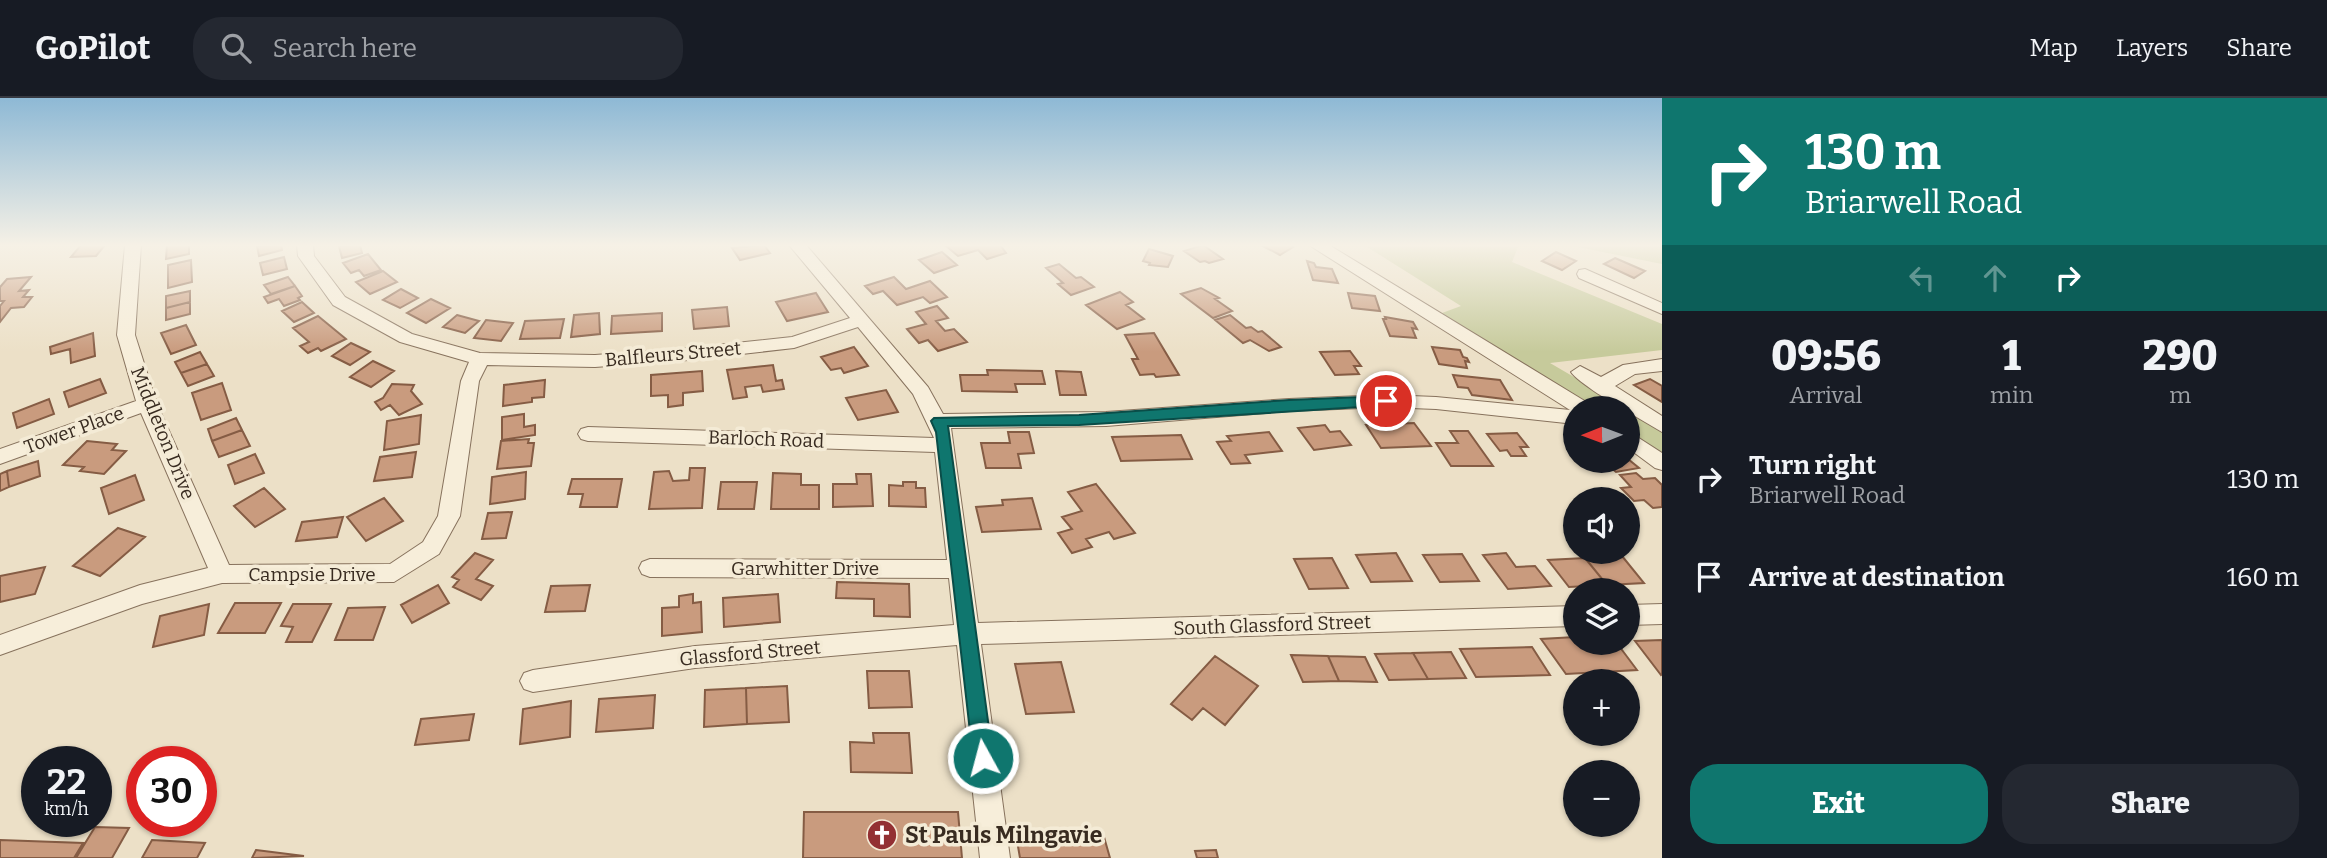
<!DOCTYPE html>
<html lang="en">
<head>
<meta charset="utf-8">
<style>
  body { margin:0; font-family:Bitter,serif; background:#242831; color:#f1f3f6; height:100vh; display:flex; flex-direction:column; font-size:26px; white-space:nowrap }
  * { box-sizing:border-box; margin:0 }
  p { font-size:23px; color:#9ea1a6 }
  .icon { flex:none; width:38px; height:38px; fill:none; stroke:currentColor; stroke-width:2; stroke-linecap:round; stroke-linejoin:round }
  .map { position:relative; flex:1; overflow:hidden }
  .side { display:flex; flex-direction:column; background:#171b24; width:665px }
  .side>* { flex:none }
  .banner { background:#0f766e; color:#fff; overflow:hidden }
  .needle { width:46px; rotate:269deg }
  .buttons { position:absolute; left:1563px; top:298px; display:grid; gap:14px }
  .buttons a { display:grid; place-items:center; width:77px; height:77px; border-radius:50%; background:#171b24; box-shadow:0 2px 5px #0004; font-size:35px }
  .speed { position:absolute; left:21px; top:648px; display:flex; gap:14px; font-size:35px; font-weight:700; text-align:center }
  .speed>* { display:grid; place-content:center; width:91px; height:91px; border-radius:50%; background:#171b24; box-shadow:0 2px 5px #0004; line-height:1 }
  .speed small { font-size:18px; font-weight:400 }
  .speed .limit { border:10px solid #d22; background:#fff; color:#111 }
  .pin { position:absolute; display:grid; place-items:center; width:60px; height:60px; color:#fff; margin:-30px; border:4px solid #fff; border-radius:50%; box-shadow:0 2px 7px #0007 }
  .me { position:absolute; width:77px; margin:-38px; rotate:353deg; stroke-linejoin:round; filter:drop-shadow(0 0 5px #0008) }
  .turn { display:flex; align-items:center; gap:24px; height:147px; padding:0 28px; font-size:32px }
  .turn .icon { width:91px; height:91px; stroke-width:2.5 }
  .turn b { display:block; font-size:49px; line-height:60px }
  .lanes { display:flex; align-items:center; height:66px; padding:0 28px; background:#0003; justify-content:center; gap:35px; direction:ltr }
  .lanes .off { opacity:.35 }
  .eta { display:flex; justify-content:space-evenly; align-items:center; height:119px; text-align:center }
  .eta b { font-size:42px; font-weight:800; line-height:49px }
  .button { display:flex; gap:14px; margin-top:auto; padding:14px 28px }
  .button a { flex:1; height:80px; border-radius:28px; background:#0f766e; color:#fff; font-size:28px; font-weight:800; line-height:80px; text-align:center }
  .button a+a { background:#242831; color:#f1f3f6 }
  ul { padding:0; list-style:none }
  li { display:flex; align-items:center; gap:21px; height:98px; padding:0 28px }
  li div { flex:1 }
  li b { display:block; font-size:26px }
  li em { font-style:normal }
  header { display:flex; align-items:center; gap:42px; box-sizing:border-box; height:98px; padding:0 35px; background:#171b24; border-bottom:2px solid #363941 }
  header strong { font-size:33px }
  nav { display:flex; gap:38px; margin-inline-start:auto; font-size:24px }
  .search { width:490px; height:63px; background:#242831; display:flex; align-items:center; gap:18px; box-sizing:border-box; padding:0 24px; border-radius:28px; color:#9ea1a6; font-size:26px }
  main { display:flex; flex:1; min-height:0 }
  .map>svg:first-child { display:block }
  .green { fill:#c6ca9b }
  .building { fill:#c99b7e; stroke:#855c44; stroke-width:2 }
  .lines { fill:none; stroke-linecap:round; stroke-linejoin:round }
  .minor-casing { stroke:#87725d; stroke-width:2 }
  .minor { fill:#f7eeda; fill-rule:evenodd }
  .route { fill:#0f766e; stroke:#0a4d48; stroke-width:2 }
  .labels { text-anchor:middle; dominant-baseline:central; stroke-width:7; stroke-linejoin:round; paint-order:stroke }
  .street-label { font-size:19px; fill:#382b20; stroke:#f4ebd6 }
  .near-poi-label { font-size:23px; font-weight:bold; fill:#382b20; stroke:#f4ebd6; text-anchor:start }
</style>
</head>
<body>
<header>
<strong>GoPilot</strong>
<div class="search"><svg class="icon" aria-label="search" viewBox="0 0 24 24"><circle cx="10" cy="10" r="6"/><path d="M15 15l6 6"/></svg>Search here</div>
<nav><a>Map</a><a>Layers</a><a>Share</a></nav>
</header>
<main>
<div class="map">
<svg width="1662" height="760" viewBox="0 0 1662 760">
  <rect width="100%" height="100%" fill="#ece0c7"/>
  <path class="green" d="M1364 147H1519L1512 164 1662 226V252L1550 265 1627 310H1589L1442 215 1461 208Z
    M1568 147H1662V166Z
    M1628 310 1662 333V357L1628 334Z"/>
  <path class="building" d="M81 147H105L96 158 71 159Z
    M167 147H189V156L166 161Z
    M281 147 282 152 259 158 257 148Z
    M360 147 362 155 342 160 339 148Z
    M764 147 770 155 740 162 732 150Z
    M945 147H1000L1006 155 987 161 978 152 958 158Z
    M1203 147 1223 161 1209 165 1205 163 1200 164 1184 153Z
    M1261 147H1291L1293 149 1280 157Z
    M1149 151 1173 158 1168 169 1149 167 1150 165 1143 163Z
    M942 154 957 167 934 175 919 162Z
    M1556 154 1576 163 1562 172 1542 163Z
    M368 156 381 172 364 178 359 172 351 175 343 165Z
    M284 159 287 171 263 177 260 165Z
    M1615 160 1645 173 1634 180 1604 166Z
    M191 162 192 184 168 190V167Z
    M1307 163 1314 165 1316 169 1332 171 1338 185 1313 182Z
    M1059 166 1076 180 1081 179 1094 189 1071 197 1058 186 1063 185 1046 170Z
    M383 173 397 184 370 196 356 184Z
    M31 179 19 193 29 192 23 199H32L24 209 11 210 0 224V208L4 203H0V189L7 181Z
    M288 179 295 188 271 196 264 187Z
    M894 179 906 191 930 183 947 199 930 205 923 199 897 207 883 193 873 196 865 188Z
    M295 188 302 198 298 200 300 202 284 208 279 201 268 205 264 199Z
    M1201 190 1219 200 1215 201 1232 213 1213 220 1181 196Z
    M401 191 418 200 400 210 383 202Z
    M190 193V204L166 210V198Z
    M1120 194 1133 204 1126 207 1144 221 1117 231 1086 207Z
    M816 195 828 214 787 223 776 204Z
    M1348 195 1375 198 1380 213 1352 210Z
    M431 201 450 210 426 225 407 215Z
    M190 204V216L166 222V210Z
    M302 204 314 215 294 224 282 213Z
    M937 208 948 220 936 223 945 233 954 231 967 244 938 253 928 242 919 245 907 231 926 226 916 214Z
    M727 209 729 228 694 231 692 212Z
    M599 215 600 236 571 239 574 217Z
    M662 215V233L611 236 612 218Z
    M457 217 479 223 465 235 443 229Z
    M1230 217 1246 230 1251 229 1258 234 1262 233 1281 249 1269 253 1250 242 1243 245 1215 222Z
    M318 218 346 241 321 253 318 250 308 255 300 248 309 244 293 230Z
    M1385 219 1413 224 1417 231 1412 230 1416 240 1390 238 1383 221H1386Z
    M564 221 560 240 520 241 525 223Z
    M486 222 513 225 501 243 474 240Z
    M186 227 196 247 171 256 161 235Z
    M93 235 95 258 71 265 70 251 51 256 50 249Z
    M1154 235 1179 277 1156 279 1154 276 1140 277 1132 261H1138L1125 237Z
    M351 245 370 254 350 267 332 258Z
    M854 249 868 268 844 275 841 270 831 272 821 259Z
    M1432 249 1460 252 1463 259 1467 260 1469 264 1465 263 1467 270 1439 266Z
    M1350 253 1361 268H1354L1359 276 1335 277 1320 254Z
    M200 254 207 266 181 275 175 264Z
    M373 263 394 273 371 289 350 279Z
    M207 266 214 278 188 288 181 275Z
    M773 267 776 283 782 282 784 291 763 294 761 287 745 289 747 299 733 301 727 272Z
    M987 272 1042 273 1045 286H1015L1017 294 962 293 960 277H988Z
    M702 273 703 293 683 295V307L668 309V297L651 298V277Z
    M1056 273 1081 274 1086 297H1060Z
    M1453 277 1500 282 1512 302 1472 297 1468 290 1458 289Z
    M100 281 106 295 69 309 64 294Z
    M1650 281 1662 288V304L1634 287Z
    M545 282 544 299 532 300V304L503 308 504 287Z
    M222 285 231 312 201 322 192 295Z
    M392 286 414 287 411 293 422 306 399 317 390 307 381 312 375 304 383 300Z
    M886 292 898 314 858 322 846 300Z
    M49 301 54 316 17 330 13 315Z
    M524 316V329L535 327V337L502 342V319Z
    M421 317 419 346 384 352 387 323Z
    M236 320 242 332 212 343 208 331Z
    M1414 325 1431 348 1381 350 1366 327Z
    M1325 327 1330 334 1340 333 1351 347 1314 352 1298 330Z
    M242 332 250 348 219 359 212 343Z
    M1450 333H1468L1493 368H1451L1436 345H1458Z
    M1008 334H1029L1034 355 1018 356 1021 370H986L981 345H1010Z
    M1269 334 1282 353 1245 357 1250 365 1231 366 1217 344 1231 343 1227 338Z
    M1517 335 1528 349H1520L1526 358H1511L1507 352 1500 353 1487 336Z
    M1181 337 1192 361 1121 363 1112 339Z
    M529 341 528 345H534L531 368 497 371 501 343Z
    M87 343 117 346 112 352 126 353 104 376 80 373 84 369 63 367Z
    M416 354 412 379 374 383 380 359Z
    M255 356 264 375 235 386 228 367Z
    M1628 361 1639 370 1616 374 1609 368 1599 372 1589 364Z
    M38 363 40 378 9 389 7 373Z
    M690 370H705L702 410 649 411 654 374 669 373 673 383 689 382Z
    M7 373 9 389 0 393V376Z
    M526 374 525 401 490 406 492 379Z
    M773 375 801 376V387H819V411H771Z
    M1636 375 1643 381 1655 380 1662 387V409L1653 410 1644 402 1634 403 1621 390 1631 389 1620 377Z
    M856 376H871L873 408 833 409V386H857Z
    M135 377 144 402 109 416 101 390Z
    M572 381H622L617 409H580L583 396H568Z
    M721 384H757L754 411H718Z
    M903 384H916V390H925L926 409 889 408V387L903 388Z
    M1096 386 1135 435 1114 441 1109 434 1086 441 1092 449 1072 455 1058 435 1072 431 1062 419 1082 413 1068 394Z
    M264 390 285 411 255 429 234 408Z
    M384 400 403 423 366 443 347 419Z
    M1032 400 1041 431 982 434 976 409 1003 407 1002 402Z
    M512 414 506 440 482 441 488 415Z
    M343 419 337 439 296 443 302 424Z
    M118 430 145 439 100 478 73 468Z
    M475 455 493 462 476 481 493 488 481 502 453 489 459 482 452 479Z
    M1396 455 1412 483 1371 484 1356 457Z
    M1506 455 1516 469 1535 468 1551 488 1508 491 1483 457Z
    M1462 456 1479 483 1440 484 1423 457Z
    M1622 458 1644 485 1607 487 1585 460Z
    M1332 460 1348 490 1309 491 1294 461Z
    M1585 460 1607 487 1569 489 1548 462Z
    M45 469 35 496 0 504V478Z
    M837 484 909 486 910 519 874 518V501L836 500Z
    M438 487 449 505 412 525 401 507Z
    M590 487 585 513 545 514 551 488Z
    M693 496V505L701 504 702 534 662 538V510L679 509V498Z
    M778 496 780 524 724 529 723 500Z
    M235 505H281L265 535H218Z
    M209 506 204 537 153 549 160 518Z
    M293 506H331L312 544H286L293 529 281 528Z
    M385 509 373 542H335L348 510Z
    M1575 539V544H1616L1637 572 1566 576 1541 541Z
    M1662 542V576L1661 577 1635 543Z
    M1532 549 1550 577 1476 579 1460 551Z
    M1451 554 1466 580 1428 581 1413 555Z
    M1413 555 1428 581 1389 582 1375 556Z
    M1291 557 1328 558 1339 583 1303 584Z
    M1215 558 1258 588 1225 627 1203 610 1192 622 1171 606Z
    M1328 558 1365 559 1377 584 1339 583Z
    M1061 564 1074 614 1026 616 1015 566Z
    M867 573H909L912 609 869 610Z
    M787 588 789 624 747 626 746 590Z
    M746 590 747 626 704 629 705 592Z
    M655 597 653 630 596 634 599 601Z
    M571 603 570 639 520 646 523 611Z
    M474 616 469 642 415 647 421 621Z
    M873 635H909L912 675 851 674 850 644 874 645Z
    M804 714H958L962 760H803Z
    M95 729 129 730 112 760H76Z
    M1102 732 1110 760H1020L1016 737Z
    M0 742 83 745 74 760H0Z
    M152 742 205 745 197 760H142Z
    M256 752 304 758 252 760Z
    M1216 752 1218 760H1197L1195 753Z"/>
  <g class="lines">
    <g class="minor-casing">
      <path id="minor" d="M125 147H141L135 237 157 306 229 467 390 466 423 444 438 418 461 283 469 264 400 244 333 207 298 158 297 147H313L314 158 345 199 412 236 480 255 595 257 688 250 792 239 850 220 789 147H806L928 289 943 316 1106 314 1289 301 1386 297 1436 299 1570 312 1309 147H1329L1588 305 1591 310H1575V326L1436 311 1386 309 1289 313 1106 328 951 330 978 525 1575 508V528L981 546 1010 760H980L957 547 695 570 533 594 524 591 520 583 524 575 533 572 695 548 954 527 949 480 650 479 642 476 639 470 642 464 650 461 947 462 935 354 588 343 581 341 578 336 581 331 588 329 934 340 913 296 858 229 794 250 688 262 595 269 487 267 479 283 460 418 439 456 394 484 222 485 142 506 0 557V537L140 487 208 470 141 315 0 366V351L136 303 117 237Z
        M1585 171 1662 205V216L1579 180 1577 176 1579 172Z
        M1662 261V273L1635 276 1615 288 1662 318V334L1628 314V310C1617 310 1577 283 1571 274L1580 268 1601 279 1623 267Z
        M1628 333 1662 355V372L1655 370 1628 350Z
        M1662 506V526L1628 527V507Z"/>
    </g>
    <use href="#minor" class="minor"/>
  </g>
  <linearGradient id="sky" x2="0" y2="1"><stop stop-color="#8eb9d5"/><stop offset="0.58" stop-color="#f6f1e6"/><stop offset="1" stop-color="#f6f1e6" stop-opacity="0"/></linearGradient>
  <rect width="1662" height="254" fill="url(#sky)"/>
  <path class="route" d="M1386 298 1392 300 1394 303 1392 307 1079 327 948 328 993 660 990 667 983 670 976 667 973 660 936 334 931 323 934 320 1079 317 1289 302Z"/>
  <defs>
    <g id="church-disc" transform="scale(1.575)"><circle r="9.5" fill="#933033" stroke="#f4ebd6"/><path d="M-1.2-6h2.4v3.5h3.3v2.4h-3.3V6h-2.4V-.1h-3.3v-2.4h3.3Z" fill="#fff"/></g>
  </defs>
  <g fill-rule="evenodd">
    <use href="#church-disc" x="882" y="737"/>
  </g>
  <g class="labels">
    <g class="street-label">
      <text transform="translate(673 256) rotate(-5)">Balfleurs Street</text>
      <text transform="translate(74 332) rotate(-20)">Tower Place</text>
      <text transform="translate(163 335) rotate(68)">Middleton Drive</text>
      <text transform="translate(766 341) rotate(2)">Barloch Road</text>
      <text x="805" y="470">Garwhitter Drive</text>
      <text x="312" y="476">Campsie Drive</text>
      <text transform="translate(1272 527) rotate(-2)">South Glassford Street</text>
      <text transform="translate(750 555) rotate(-5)">Glassford Street</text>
    </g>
    <g class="near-poi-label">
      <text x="905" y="737">St Pauls Milngavie</text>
    </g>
  </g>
</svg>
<div class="buttons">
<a><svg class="needle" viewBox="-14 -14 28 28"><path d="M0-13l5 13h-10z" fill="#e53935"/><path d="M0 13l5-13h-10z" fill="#9ea1a6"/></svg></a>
<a><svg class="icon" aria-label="sound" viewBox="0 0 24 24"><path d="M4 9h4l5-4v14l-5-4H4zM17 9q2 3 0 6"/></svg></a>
<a><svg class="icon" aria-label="layers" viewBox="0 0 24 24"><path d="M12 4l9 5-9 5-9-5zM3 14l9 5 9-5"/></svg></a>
<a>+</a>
<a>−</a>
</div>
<div class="speed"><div>22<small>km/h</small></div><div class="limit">30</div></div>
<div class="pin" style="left:1386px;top:303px;background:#d93025"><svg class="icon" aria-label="arrive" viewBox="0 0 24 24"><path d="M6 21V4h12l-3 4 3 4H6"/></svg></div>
<svg class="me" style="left:983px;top:660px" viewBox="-20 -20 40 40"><circle r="17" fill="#0f766e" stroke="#fff" stroke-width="3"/><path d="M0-11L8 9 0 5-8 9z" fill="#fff"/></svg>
</div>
<section class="side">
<div class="banner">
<div class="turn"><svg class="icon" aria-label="right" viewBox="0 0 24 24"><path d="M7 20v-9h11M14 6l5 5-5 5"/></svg><div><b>130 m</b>Briarwell Road</div></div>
<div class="lanes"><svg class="icon off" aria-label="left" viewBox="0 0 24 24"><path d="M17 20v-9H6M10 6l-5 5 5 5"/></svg><svg class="icon off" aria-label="ahead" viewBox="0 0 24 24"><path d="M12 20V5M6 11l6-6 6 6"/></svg><svg class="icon" aria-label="right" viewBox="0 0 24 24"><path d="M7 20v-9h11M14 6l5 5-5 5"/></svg></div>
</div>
<div class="eta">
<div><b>09:56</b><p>Arrival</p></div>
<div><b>1</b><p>min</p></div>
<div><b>290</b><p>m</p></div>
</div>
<ul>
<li><svg class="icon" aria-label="right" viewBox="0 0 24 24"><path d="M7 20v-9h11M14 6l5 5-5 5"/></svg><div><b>Turn right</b><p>Briarwell Road</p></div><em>130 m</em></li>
<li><svg class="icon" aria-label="arrive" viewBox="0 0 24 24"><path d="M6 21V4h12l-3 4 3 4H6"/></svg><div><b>Arrive at destination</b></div><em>160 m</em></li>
</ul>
<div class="button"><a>Exit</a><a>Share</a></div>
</section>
</main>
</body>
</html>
